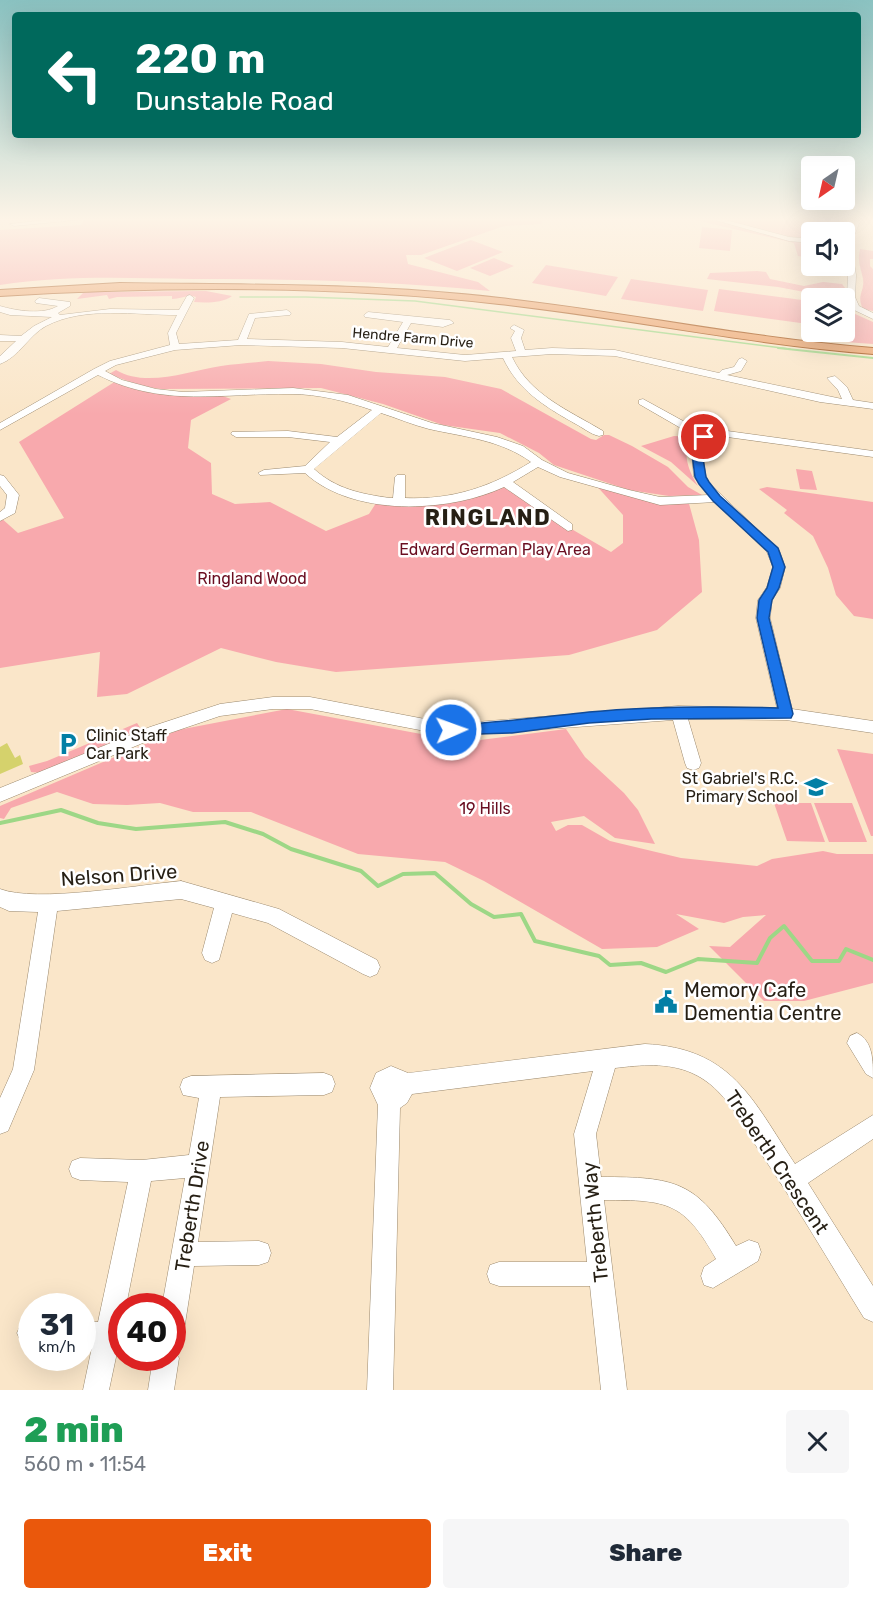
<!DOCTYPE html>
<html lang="en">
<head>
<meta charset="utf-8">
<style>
  body { margin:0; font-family:Rubik,sans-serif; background:#f6f6f7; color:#1f2937; height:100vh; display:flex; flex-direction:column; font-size:22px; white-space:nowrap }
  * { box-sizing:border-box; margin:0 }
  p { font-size:20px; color:#747a83 }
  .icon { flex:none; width:33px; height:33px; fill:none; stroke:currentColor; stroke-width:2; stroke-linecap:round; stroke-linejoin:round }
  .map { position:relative; height:1390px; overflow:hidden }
  .panel { display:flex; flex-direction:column; background:#fff; flex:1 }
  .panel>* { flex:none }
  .guide { position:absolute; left:12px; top:12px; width:849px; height:126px; border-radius:6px; box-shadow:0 6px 24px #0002; background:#00695c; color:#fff; overflow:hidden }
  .needle { width:39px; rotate:214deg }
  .buttons { position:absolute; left:801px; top:156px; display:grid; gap:12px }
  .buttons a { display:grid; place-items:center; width:54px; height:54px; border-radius:6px; background:#fff; box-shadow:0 6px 24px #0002; font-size:30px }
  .speed { position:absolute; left:18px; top:1293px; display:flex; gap:12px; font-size:30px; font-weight:700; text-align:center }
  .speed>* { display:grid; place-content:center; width:78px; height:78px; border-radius:50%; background:#fff; box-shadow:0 6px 24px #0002; line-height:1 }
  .speed small { font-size:15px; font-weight:400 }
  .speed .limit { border:9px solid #d22; background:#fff; color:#111 }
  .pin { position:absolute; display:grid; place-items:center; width:51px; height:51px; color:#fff; margin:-26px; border:3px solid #fff; border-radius:50%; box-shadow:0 2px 6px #0007 }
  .me { position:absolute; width:66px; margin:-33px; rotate:88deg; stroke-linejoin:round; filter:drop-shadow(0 0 4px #0008) }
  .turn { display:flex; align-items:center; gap:21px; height:126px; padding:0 24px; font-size:27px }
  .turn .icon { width:78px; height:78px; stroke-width:2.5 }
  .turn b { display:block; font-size:42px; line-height:51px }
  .round { display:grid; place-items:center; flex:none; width:63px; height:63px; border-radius:6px; background:#f6f6f7 }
  .overview { display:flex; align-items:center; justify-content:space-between; height:102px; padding:0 24px }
  h1 { font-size:36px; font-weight:800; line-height:45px; color:#1e9e55 }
  .button { display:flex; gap:12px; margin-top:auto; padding:12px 24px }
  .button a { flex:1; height:69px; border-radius:6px; background:#ea580c; color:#fff; font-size:24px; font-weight:800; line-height:69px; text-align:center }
  .button a+a { background:#f6f6f7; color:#1f2937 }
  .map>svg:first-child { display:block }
  .green { fill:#f8a9ad }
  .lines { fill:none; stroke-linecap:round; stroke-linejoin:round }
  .stream-far2 { stroke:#9dd786; stroke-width:1.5 }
  .stream-far1 { stroke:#9dd786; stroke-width:2 }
  .stream { stroke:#9dd786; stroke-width:4 }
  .building { fill:#d5d26c }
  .minor-casing { stroke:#9b896e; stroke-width:1 }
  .major-casing { stroke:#9d490a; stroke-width:2 }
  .minor { fill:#fff; fill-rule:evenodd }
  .major { fill:#eba068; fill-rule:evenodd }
  .route { fill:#1a73e8; stroke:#114b97; stroke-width:1.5 }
  .labels { text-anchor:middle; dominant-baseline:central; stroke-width:5; stroke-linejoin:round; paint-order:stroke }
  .far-street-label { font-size:14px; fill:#261f14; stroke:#fff }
  .park-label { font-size:16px; fill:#6a0e21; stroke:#fff }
  .poi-label { font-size:16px; fill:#261f14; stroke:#fff; text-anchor:start }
  .near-street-label { font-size:20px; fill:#261f14; stroke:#fff }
  .near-poi-label { font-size:20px; fill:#261f14; stroke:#fff; text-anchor:start }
  .district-label { font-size:22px; font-weight:bold; letter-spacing:1.5px; fill:#261f14; stroke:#fff }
</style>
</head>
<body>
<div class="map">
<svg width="873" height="1390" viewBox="0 0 873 1390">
  <rect width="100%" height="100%" fill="#fae6c9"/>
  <path class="green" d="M84 220H544L541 224 504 226 421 255H406L408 264 478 282 490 291C391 281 292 279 192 279 128 278 63 275 0 285V230L81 225Z
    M695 220H716L801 242 804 257 798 256 794 243Z
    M725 220H851L845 237 844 232H812L811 240 790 237Z
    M702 227 732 230 730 251 699 248Z
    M471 240 503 252 457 271 424 258Z
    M860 249 873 251V259H870V266L873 269V311L863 309C856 295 865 291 863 279 861 268 857 262 860 249Z
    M494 258 514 266 490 276 470 268Z
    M546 265 618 277 606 296 532 283Z
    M757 271 766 272 770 279 804 286 823 282 842 284 846 289 845 297 816 298 815 294 778 287 707 279 710 273Z
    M631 279 708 290 703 311 621 299Z
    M719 289 810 301 808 324 714 311Z
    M206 291 232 296C223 303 206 303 194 302L196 297C188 294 181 299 172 299V296L117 297 109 299 107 295 77 299 83 293 89 292Z
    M845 305 853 313 873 322V344L818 340 816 332H844Z
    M268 361 321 364 376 372 445 377 501 389 591 439 596 440 604 435H609L632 446 668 467 688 487 702 495 669 496 629 490 554 465 539 453 500 433 443 425 383 404 321 388 161 389 141 386 109 374 116 370C146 388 189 371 221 366 237 364 252 363 268 361Z
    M116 381 155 392 214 393 231 399 191 420 188 448 211 463 212 494 235 504 270 502 326 531 369 514 378 500 446 501 505 482 568 527 611 552 623 543V515L593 482 660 501 688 500 699 540 702 592 657 630 569 655 336 672 276 662 221 648 127 694 97 697 100 652 0 668V517L18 533 64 518 19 442Z
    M674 436 693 437C680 451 689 472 698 486L671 462 641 446Z
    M796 469 812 471 817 490 800 489Z
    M767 487 873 502V619L854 616 836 595 828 568 813 536 784 513 787 510 759 489Z
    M287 709 464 742 566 729 585 757 624 793 638 810 655 844 615 838 584 816 551 822 556 831 568 825H582L610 841 681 858 757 866 772 859 823 851 837 854H873V983L804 1001H764L709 946 730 947 766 915 743 917 724 923 676 914 699 929 657 947 602 949 484 881 445 862 358 854 251 812H193L160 803 127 805 93 804 57 792 11 808 4 819 0 818V806L178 730Z
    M137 723 141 729 42 773 31 772 29 766 47 761Z
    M837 749 873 754V836H871Z
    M774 803H811L825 842 787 841Z
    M814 803H852L867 842H829Z"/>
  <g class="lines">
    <path class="stream-far2" d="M240 297H306L415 301 790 349"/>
    <path class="stream-far1" d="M778 348 873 358"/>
    <path class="stream" d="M0 823 61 810 98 823 136 829 225 822 263 834 291 849 361 871 378 886 403 874 435 873 471 904 494 917 521 914 535 941 599 956 610 965 641 963 666 972 698 959 757 963 770 938 784 926 812 961H839L846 949 873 960"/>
  </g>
  <path class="building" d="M7 743 15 758 20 755 23 764 0 774V747Z"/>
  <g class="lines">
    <g class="minor-casing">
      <path id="minor" d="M46 220H76L14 226 10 224Z
        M715 220H726L789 237 812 239V243L789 241Z
        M853 220 860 221 851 244 856 275 855 297 859 306 873 313V319L852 309 847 297 848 275 844 241Z
        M190 295 194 298 176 333 179 344 238 340 249 314 287 310 291 313 290 315 255 318 247 339 342 342 388 347 403 322 365 317 364 315 368 312 450 320 454 323 443 327 411 323 397 348 465 355 516 351 511 338 515 331 510 328 514 325 524 330 521 338 525 350 552 348 615 350 719 373 722 370 734 367 739 359 742 358 747 361 741 371 727 375 842 399 838 390 827 378 835 376 847 387 853 400 873 403V409L820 402 615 356 552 354 512 357C530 395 568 410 603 431V435L599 436C590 434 582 427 574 423 544 406 518 390 503 358L465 361 342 348 241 345 175 350 116 365 105 371 122 380 156 389 183 392 293 388 348 395 432 423 497 437 523 446 542 460 568 473 629 490 660 497 709 495 694 477 691 446 698 438 639 404V400L643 399 705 433 720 430 873 451V457L720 436 708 439 701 446 706 477 710 484 779 550 785 567 780 588 772 600 770 618 792 709 873 721V733L786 720 688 719 701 763 699 768 693 770 687 768 685 763 673 720 451 736 310 709H273L220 716 155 738 0 802V788L150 727 220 704 273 697H310L451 724 678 706 777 708 756 618 758 600 767 587 773 567 767 552 716 502 660 505 560 477 538 467 513 482 572 524V530L568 531 504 487C448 513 353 517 305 473L260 475 258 473 264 470 305 466 330 442 288 437H236L231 434 232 432 288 431 337 437 372 410C346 401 318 394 291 394 223 393 163 408 98 375L0 430V423L94 369 110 361 170 345 168 333 177 315C136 315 84 306 46 326 29 335 19 357 0 364V356L16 341H0V335L21 336 34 326 52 317 10 315 0 312V306C17 311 43 315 58 306L36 303 35 301 39 298 70 302V306L58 313 60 315 110 309 179 310 187 296ZM381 413C397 418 413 425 429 429 465 437 501 440 531 462 491 487 452 500 405 498V475H397L395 477 393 498H390C361 494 336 489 314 469Z
        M0 475 4 476 19 495 15 513 0 521V512L5 508 7 495 0 486Z
        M181 881 279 909 377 960 380 967 377 974 370 977 363 974 268 923 232 913 219 960 212 963 205 960 202 953 214 908 181 899 57 911 34 1070 8 1131 0 1134V1098L13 1069 38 912 9 911 0 907V889C36 903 139 885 181 881Z
        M857 1033C873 1041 873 1060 873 1078L866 1074 847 1043 850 1036Z
        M645 1044C732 1048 752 1099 795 1164L873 1115V1139L808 1183 873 1286V1322L864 1318C830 1263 798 1208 762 1155 742 1125 726 1088 692 1073 667 1062 641 1065 615 1068L596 1134 601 1177C675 1177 697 1181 736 1246L749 1240 758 1243 761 1252 758 1261 713 1288 704 1285 701 1276 704 1267 716 1259C684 1202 668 1200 604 1200L627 1390H601L590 1286H499L490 1283 487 1274 490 1265 499 1262H587L574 1134 593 1071 412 1094 407 1103 400 1108 393 1390H367L378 1105 370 1088 376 1073 391 1066 408 1073Z
        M324 1073 332 1076 335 1084 332 1092 324 1095 220 1097 198 1242 259 1241 268 1244 271 1253 268 1262 259 1265 194 1266 185 1324 181 1333 172 1337V1306H162L185 1178 151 1181 126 1306H122V1329L109 1390H83L92 1347H82V1321L98 1322 128 1182 80 1180 72 1177 69 1169 72 1161 80 1158 142 1160 189 1155 199 1098 183 1095 180 1087 183 1079 191 1076Z
        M30 1320H32V1346L21 1342 17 1333 21 1324Z
        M172 1348 179 1358 174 1390H148L153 1358H172Z"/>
    </g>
    <g class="major-casing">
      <path id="major" d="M120 283C247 285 374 283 500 298 625 312 748 338 873 348V354C747 344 624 318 499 304 334 285 166 286 0 296V290Z"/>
    </g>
    <use href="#minor" class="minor"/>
    <use href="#major" class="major"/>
  </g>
  <linearGradient id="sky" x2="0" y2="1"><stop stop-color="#8ac2c1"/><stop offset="0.53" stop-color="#fdf4e7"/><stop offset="1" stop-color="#fdf4e7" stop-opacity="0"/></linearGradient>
  <rect width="873" height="414" fill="url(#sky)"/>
  <path class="route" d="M700 435 708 437 701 446 706 477 709 482 720 496 778 548 785 567 779 588 772 600 769 618 793 714 791 718 651 719 589 723 512 733 446 735 444 730 446 726 451 725C497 723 542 717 589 712 652 706 714 706 778 708L757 618 759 600 767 588 773 567 768 552 713 501 699 484 695 477 691 446Z"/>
  <defs>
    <g id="parking-bare" transform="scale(1.8)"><path d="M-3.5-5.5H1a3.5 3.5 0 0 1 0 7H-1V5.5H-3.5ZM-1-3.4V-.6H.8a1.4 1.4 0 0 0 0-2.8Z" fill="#037fa5" stroke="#fff" stroke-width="2.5" paint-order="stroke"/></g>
    <g id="school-bare" transform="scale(1.8)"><path d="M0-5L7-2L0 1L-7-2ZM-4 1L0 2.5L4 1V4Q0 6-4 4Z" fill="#037fa5" stroke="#fff" stroke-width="2.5" paint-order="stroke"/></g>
    <g id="civic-bare" transform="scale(1.8)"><path d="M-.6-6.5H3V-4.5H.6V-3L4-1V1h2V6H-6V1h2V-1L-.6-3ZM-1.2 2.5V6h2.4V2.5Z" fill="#037fa5" stroke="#fff" stroke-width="2.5" paint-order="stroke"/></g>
  </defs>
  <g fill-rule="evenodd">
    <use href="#parking-bare" x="68" y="744"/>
    <use href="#school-bare" x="816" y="787"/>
    <use href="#civic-bare" x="666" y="1002"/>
  </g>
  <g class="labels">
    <g class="far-street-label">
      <text transform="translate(413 338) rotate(5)">Hendre Farm Drive</text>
    </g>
    <g class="park-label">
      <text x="495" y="549">Edward German Play Area</text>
      <text x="252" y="578">Ringland Wood</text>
      <text x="485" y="808">19 Hills</text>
    </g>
    <g class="poi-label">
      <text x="86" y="735">Clinic Staff<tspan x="86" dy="18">Car Park</tspan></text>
      <text x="798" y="778" text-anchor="end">St Gabriel's R.C.<tspan x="798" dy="18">Primary School</tspan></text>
    </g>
    <g class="near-street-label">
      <text transform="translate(119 875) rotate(-4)">Nelson Drive</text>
      <text transform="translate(777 1162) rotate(56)">Treberth Crescent</text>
      <text transform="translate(192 1206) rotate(-81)">Treberth Drive</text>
      <text transform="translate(595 1222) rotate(-96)">Treberth Way</text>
    </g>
    <g class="near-poi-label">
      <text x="684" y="990">Memory Cafe<tspan x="684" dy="23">Dementia Centre</tspan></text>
    </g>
    <g class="district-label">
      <text x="488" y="517">RINGLAND</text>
    </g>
  </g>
</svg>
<div class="buttons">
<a><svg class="needle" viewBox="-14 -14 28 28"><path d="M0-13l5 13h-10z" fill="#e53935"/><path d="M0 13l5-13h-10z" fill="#747a83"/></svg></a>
<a><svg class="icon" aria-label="sound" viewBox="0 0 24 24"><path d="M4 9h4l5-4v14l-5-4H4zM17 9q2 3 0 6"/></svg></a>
<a><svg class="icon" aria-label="layers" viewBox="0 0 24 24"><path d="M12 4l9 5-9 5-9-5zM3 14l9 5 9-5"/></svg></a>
</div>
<div class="speed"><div>31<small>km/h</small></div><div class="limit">40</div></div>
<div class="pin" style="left:704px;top:437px;background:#d93025"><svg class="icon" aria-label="arrive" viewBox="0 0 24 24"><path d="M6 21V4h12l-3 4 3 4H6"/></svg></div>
<svg class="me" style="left:451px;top:730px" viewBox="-20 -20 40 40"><circle r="17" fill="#1a73e8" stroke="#fff" stroke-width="3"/><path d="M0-11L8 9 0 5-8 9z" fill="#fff"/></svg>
<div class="guide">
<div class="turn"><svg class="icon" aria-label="left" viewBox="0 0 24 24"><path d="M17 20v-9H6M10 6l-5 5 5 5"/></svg><div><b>220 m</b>Dunstable Road</div></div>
</div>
</div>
<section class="panel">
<div class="overview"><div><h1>2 min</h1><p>560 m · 11:54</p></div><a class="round"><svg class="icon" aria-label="close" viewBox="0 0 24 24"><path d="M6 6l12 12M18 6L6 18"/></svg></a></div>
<div class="button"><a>Exit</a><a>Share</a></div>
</section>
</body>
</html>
